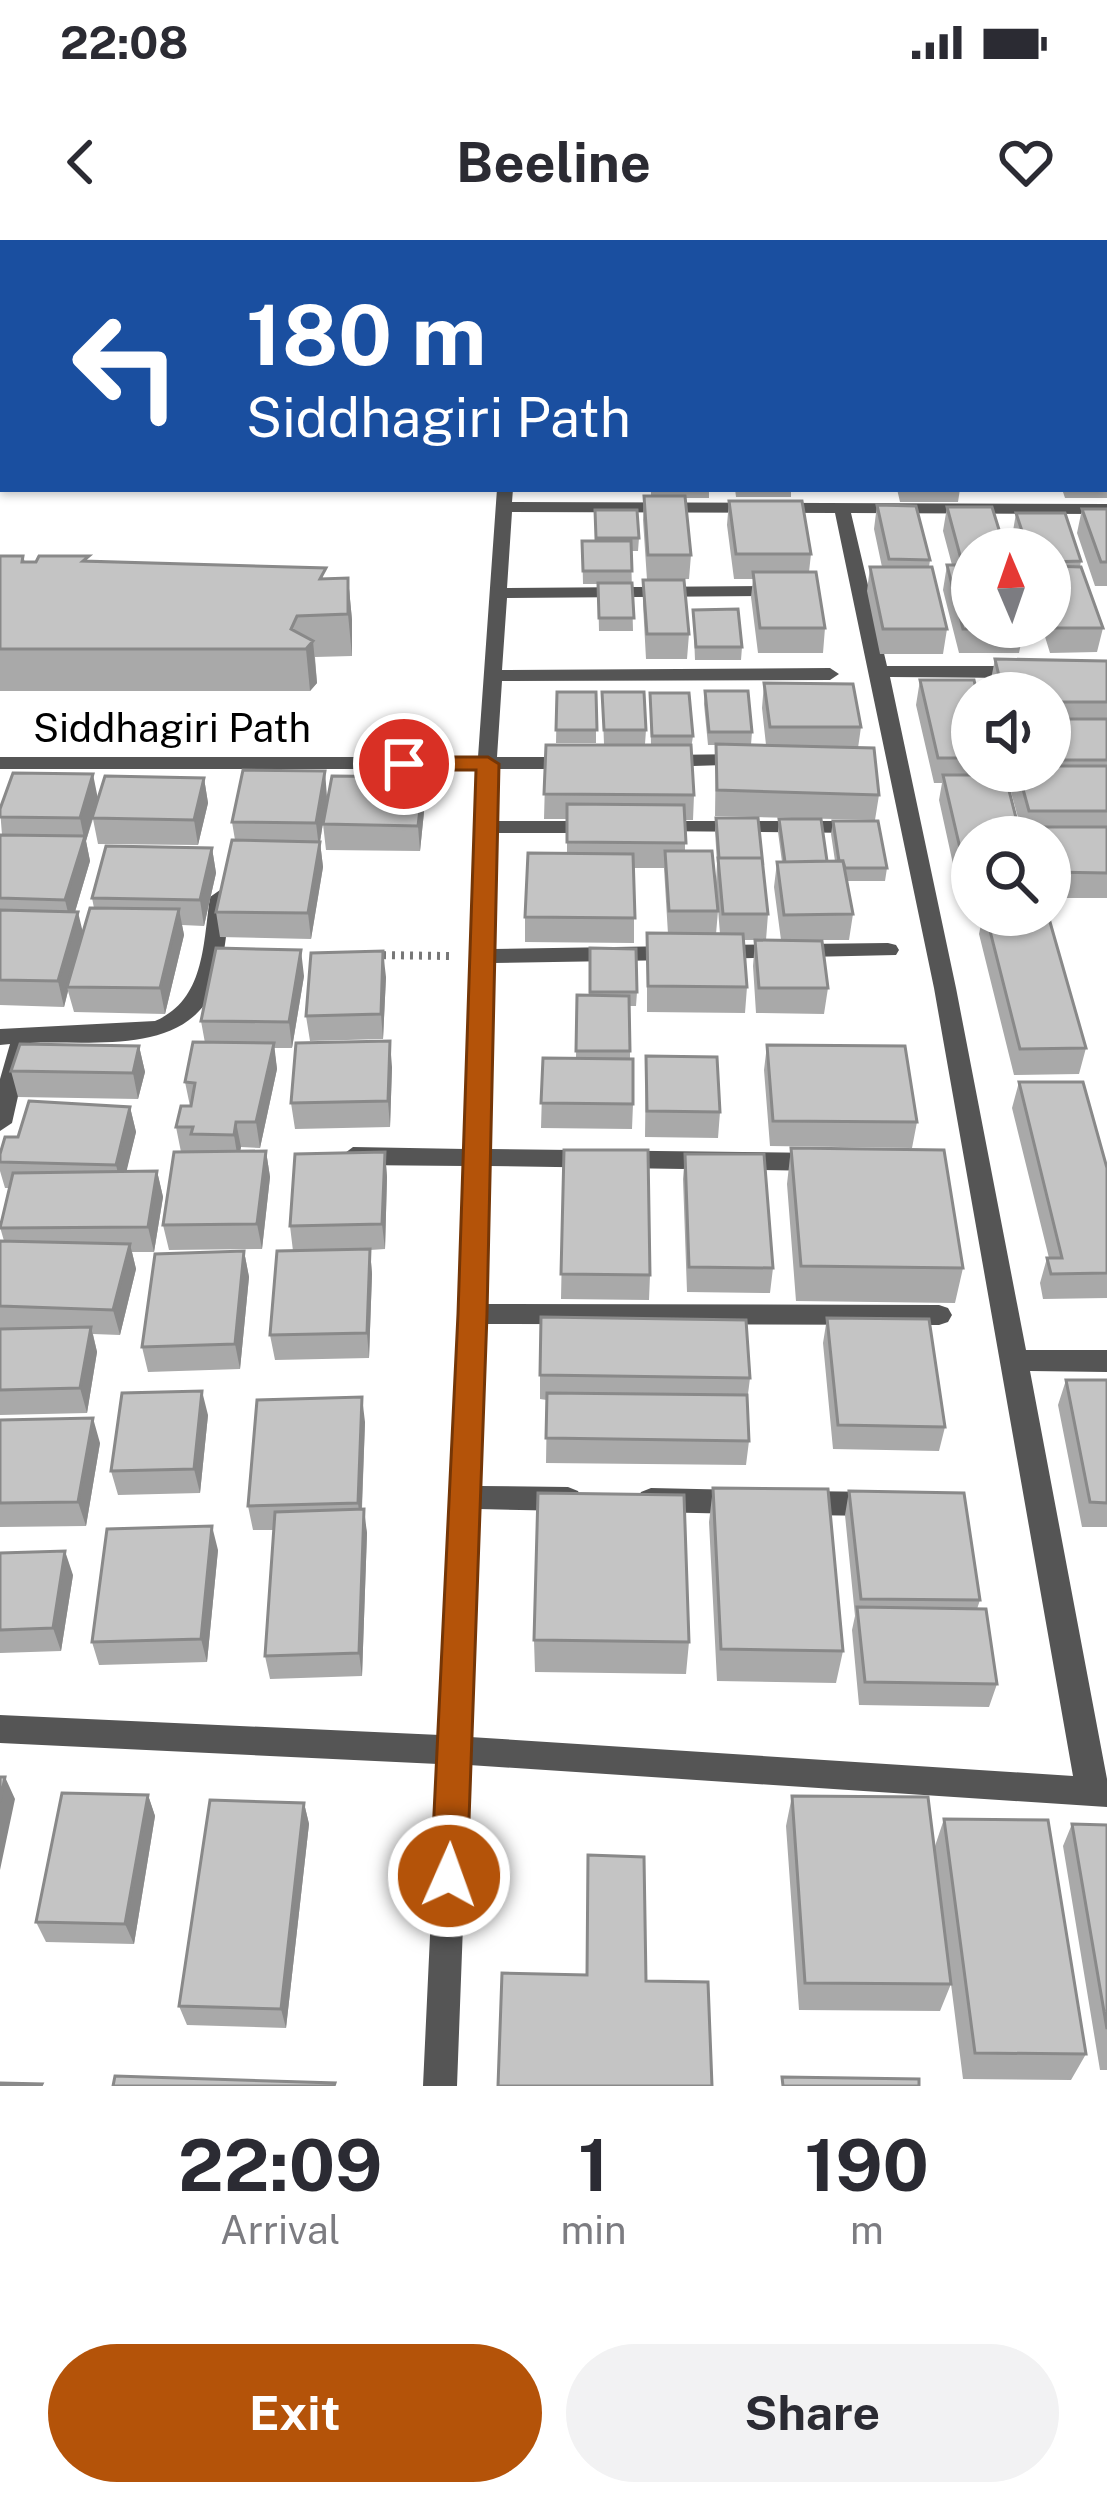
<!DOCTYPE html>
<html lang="en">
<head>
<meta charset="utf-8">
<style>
  body { margin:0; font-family:"Public Sans",sans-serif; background:#f2f2f3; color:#2b2b33; height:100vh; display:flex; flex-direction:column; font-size:45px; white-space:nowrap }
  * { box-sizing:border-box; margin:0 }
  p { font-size:39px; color:#7c7c81 }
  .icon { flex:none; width:66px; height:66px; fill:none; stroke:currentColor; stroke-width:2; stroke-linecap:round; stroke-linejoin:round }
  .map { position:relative; height:1846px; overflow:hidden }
  .panel { display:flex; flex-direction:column; background:#fff; flex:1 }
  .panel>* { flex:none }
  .top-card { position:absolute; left:0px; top:0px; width:1107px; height:252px; box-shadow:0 3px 9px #0004; background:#1a4fa0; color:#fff; overflow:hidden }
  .needle { width:78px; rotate:358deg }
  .tools { position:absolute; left:951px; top:288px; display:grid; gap:24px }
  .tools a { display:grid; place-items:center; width:120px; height:120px; border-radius:50%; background:#fff; box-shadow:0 3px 9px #0004; font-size:60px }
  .pin { position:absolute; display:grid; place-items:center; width:102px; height:102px; color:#fff; margin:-51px; border:6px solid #fff; border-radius:50%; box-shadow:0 3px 12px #0007 }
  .me { position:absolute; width:132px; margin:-66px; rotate:2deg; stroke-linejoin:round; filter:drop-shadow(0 0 9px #0008) }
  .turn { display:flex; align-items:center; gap:42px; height:252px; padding:0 48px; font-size:54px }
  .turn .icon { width:156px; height:156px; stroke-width:2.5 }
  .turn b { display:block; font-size:84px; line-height:102px }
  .eta { display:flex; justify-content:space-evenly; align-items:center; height:204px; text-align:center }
  .eta b { font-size:72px; font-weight:700; line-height:84px }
  .action { display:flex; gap:24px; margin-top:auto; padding:24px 48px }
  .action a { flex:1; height:138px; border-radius:72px; background:#b45309; color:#fff; font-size:48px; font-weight:700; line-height:138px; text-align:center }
  .action a+a { background:#f2f2f3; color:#2b2b33 }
  .status { display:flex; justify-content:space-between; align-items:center; height:84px; padding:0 60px; background:#fff; direction:ltr }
  .status svg { height:33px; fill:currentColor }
  header { display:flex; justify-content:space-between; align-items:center; height:156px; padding:0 48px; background:#fff; font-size:54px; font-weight:700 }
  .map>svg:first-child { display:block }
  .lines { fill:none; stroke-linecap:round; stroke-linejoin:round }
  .path { stroke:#777; stroke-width:8; stroke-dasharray:3 6; stroke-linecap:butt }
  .service { stroke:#555; stroke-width:24 }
  .minor { fill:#555; fill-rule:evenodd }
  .wall { fill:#a9a9a9 }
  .shaded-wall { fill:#898989 }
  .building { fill:#c4c4c4; stroke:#898989; stroke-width:3 }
  .route { fill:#b45309; stroke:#753606; stroke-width:3 }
  .labels { text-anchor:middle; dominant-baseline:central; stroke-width:9; stroke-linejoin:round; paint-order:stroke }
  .street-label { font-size:39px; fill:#000; stroke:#fff }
</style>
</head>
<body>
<div class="status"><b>22:08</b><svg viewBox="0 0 49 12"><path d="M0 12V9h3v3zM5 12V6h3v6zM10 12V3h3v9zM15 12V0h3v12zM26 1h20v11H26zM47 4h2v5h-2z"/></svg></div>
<header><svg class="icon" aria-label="back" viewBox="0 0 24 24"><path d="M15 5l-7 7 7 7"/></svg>Beeline<svg class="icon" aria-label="heart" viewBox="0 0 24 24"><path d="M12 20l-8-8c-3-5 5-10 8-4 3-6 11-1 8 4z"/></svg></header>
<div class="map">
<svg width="1107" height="1846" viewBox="0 0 1107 1846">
  <rect width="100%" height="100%" fill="#fff"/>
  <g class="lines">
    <path class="path" d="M374 715 449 716"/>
    <path class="service" d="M0 104 3 97"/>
    <path class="minor" d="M506 0H520V3H506Z
      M720 0H935L932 3Z
      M1104 117H1107V125H1104Z
      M0 208H3V218H0Z
      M497 249H513L512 262 1107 264V274L851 273 887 426H1021L1030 432 1021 438 890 437 956 748 1026 1110H1107V1132L1030 1131 1107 1539V1567L469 1525 457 1846H423L438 1524 0 1503V1475L440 1495 465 926 353 925 341 916 353 907 465 909 477 529H0V517H478ZM512 272 835 273 934 748 1073 1536 470 1497 479 1269 568 1271 578 1267 582 1259 578 1251 568 1247 480 1246 485 1084 939 1085 948 1082 952 1075 948 1068 939 1065 486 1064 489 926 822 931 834 922 822 913 489 909 493 723 676 720 687 713 676 706 493 709 495 593H597L607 587 597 581H496L497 529H574L584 523 574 517H497L502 441 830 440 839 434 830 428 502 430 507 358 779 356 788 351 779 346 507 348Z
      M748 514 758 520 755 524 662 527 652 521 662 515Z
      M656 581H861L871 587 861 593 649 591V583Z
      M220 650 230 657C227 684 226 714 217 740 192 817 95 800 30 803L12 883 0 891V839L10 804 0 805V789L155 781C205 760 203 704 210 657Z
      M888 703 896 705 899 710 896 715 711 719 700 712 711 705Z
      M651 1248 742 1250 752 1254 756 1262 752 1270 742 1274 651 1272 641 1268 637 1260 641 1252Z
      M801 1251 880 1252 890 1256 894 1264 890 1272 880 1276 801 1275 791 1271 787 1263 791 1255Z"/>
  </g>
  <path class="wall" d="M0 0H320V3H0Z
    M398 0H466L465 3H398Z
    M976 0H1107V90L1104 91V3H976Z
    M1104 135 1107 142V258H1065L1062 249H1104Z
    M0 155H3V203H0Z
    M651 249H709V258H685L691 315 689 339 647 340 643 280 644 256H651Z
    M735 249H791V257H736Z
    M897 249H960L958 262H900Z
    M729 261 811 314 809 332 825 388 823 413H758L751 357 753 339H734L727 285Z
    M877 265 930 320 929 327 947 389 943 414H880L867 351 870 327H882L874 289Z
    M947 267 972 309V387L1024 389 1019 413H959L943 350 947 325H952L943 291Z
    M1082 269H1107V346H1095L1077 293Z
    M595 270 639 298 638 311H631L633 391H599L598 344H583L582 301H596Z
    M1016 273 1081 321 1080 327 1103 388 1097 412 1050 413 1042 387H1050V309H1015L1012 297Z
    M0 316H23L25 322 90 321 327 339 348 338 352 380V416L315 417 317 443 310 451H0Z
    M643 340 689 394 687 419H646L643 364Z
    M693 370 742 407 741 420H695Z
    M995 419 1107 421V658H1050V597L1023 596 1011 552 1015 535 1013 531H1050V453H992L990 444Z
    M920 440 972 453V531H992L972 597V647H958L939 560 942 543H934L916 465Z
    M764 443 861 487 858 508 879 555 875 580 715 576 716 505H708L704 464 705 451 752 492 751 505H766L762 468Z
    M557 452H596V503H556Z
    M602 452 646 490 645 504H604Z
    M650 453 693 496 691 509 694 555 693 580H685V611L718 671 716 694H720L716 644 717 623 715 591 716 578 768 674 766 700H744L747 747 745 773 647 772V693L668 694 664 628H634V703L525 702V677L567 614V579H544L546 505H651Z
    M204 538 208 563 198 605 98 604 93 579 86 601 90 621 75 672 83 693 94 668 92 658 212 608 216 633 204 686 182 685 184 695 165 774 74 772 68 751 64 767 0 765V594L2 595 0 569 98 559Z
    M327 557 320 602 323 627 311 699 220 697 216 672 235 600 232 582Z
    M425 562 420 611 326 610 323 584Z
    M779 579 827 621H835L831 594 833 581 887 628 885 641H847L853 674 849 700H781L774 647 777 622H782L778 592Z
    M983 675H1048L1086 808 1079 834 1014 835 979 694Z
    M755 700 828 748 824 774 756 773 753 726Z
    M590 708 637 752 636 766H630V819L633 864 632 889 541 888 543 818H576L577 755H589Z
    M304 736 292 808H274L277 829 260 908 241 907 240 912 266 911 270 937 262 1009 169 1010 163 985 181 912 176 887 190 866 185 842 205 803 201 781Z
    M386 737 383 799 310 801 306 776Z
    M767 805 917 882 912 908 770 906 764 830Z
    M139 806 145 832 138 859 18 857 11 831Z
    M646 816 720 872 718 898 645 897Z
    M392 827 390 887 295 889 291 863Z
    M1019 842 1107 928V1058L1043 1059 1040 1043 1047 1018H1049L1012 868Z
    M130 867 136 892 126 931H157L163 957 154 1012H132L136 1029 120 1095 93 1094 97 1112 87 1173 0 1175V1001H4L0 987 9 948H5L0 931V914L18 897Z
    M791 908 963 1028 955 1063 796 1061 787 944Z
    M564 910 650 1035 649 1060 561 1059Z
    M385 912 387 937 385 1009 370 1010 372 1034 369 1118 275 1120 270 1095 293 1011 290 986Z
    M685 914 773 1028 770 1053 687 1052 683 939Z
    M244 1011 249 1037 240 1129 148 1132 142 1107Z
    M827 1078 945 1187 939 1211 833 1209 823 1103Z
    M540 1135 750 1138 747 1162 749 1201 746 1225 546 1223 547 1160 540 1159Z
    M1066 1140H1107V1287H1082L1058 1165Z
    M208 1175 200 1253 118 1255 111 1231Z
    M0 1180 100 1203 86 1286 0 1287Z
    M365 1182 362 1269 367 1293 362 1436 270 1439 265 1416 274 1290H253L248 1266Z
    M713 1248 843 1411 836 1443 717 1441 709 1282Z
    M849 1251 980 1360 977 1369 997 1444 989 1467 859 1465 852 1390 855 1376 845 1275Z
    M218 1310 207 1422 99 1425 92 1402Z
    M0 1313 73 1335 61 1411 0 1413Z
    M534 1400 689 1402 686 1434 535 1432Z
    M148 1555 155 1576 134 1704 46 1702 36 1682Z
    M792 1556 951 1744 940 1771 799 1770 786 1586Z
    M304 1563 309 1584 286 1788 187 1785 179 1766Z
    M944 1579 1086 1814 1071 1840 963 1839 934 1609Z
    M1072 1584 1107 1585V1830H1100L1063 1606Z"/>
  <path class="shaded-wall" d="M1104 69H1107V88L1104 91Z
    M348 338 352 380V416L348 374Z
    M313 401 317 443 310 451 306 409Z
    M325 531 327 557 319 608 316 583Z
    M93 534 98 559 86 601 90 621 71 685 65 660 84 598 80 578Z
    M424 537 425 562 420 611 418 586Z
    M204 538 208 563 198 605 194 580Z
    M320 602 323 627 311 699 308 673Z
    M212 608 216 633 204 686 200 660Z
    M179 669 184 695 165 774 160 748Z
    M78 672 84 697 67 747 68 751 64 767 58 741Z
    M301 710 304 736 292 808 289 782Z
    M383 711 386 737 383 799 381 774Z
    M390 801 392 827 390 887 388 861Z
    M274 803 277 829 260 908 256 882Z
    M139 806 145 832 138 859 133 833Z
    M130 867 136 892 122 950 116 925Z
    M236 882 241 907 238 920 234 895Z
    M266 911 270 937 262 1009 257 984Z
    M385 912 387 937 385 1009 382 984Z
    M157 931 163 957 154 1012 148 987Z
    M130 1004 136 1029 120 1095 113 1070Z
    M370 1009 372 1034 369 1118 367 1093Z
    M244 1011 249 1037 240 1129 235 1104Z
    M91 1087 97 1112 87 1173 80 1148Z
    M202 1151 208 1175 200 1253 194 1229Z
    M362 1157 365 1182 361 1287 358 1263Z
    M93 1178 100 1203 86 1286 78 1262Z
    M364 1269 367 1293 362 1436 359 1413Z
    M212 1286 218 1310 207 1422 201 1399Z
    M65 1311 73 1335 61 1411 53 1388Z
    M5 1537 15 1559 0 1630V1562Z
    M148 1555 155 1576 134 1704 125 1684Z
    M304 1563 309 1584 286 1788 281 1769Z"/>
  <path class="building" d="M32 0H315L314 3H31Z
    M536 0H620V3H536Z
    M629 0H668L669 3H629Z
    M684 0H727L728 3H685Z
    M745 0H788V3H746Z
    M809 0H850V3H810Z
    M992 0H1101L1084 3H996Z
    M1107 8V33L1104 34V9Z
    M1104 135 1107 142V154H1104Z
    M1104 154H1107V179H1104Z
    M0 155H3V180H0Z
    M1104 192H1107V234H1104Z
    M644 256H685L691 315H648Z
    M729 261H802L811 314H736Z
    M877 265 916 266 930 320 889 319Z
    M947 267H992L1005 309H972V319H961Z
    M1082 269H1107V322H1101Z
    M595 270H637L639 298H596Z
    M1016 273H1065L1081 321 1050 322V309H1028Z
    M582 301H631L632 331H583Z
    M0 316H23L22 322H36L39 316H89L83 321 326 328 320 339 348 338V374L297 376 291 389 313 401 306 409H0Z
    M947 325H972V387H1023L1024 389H963Z
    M1050 326 1081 327 1103 388H1055L1050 371Z
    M870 327H932L947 389H883Z
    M753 332H816L825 388H760Z
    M643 340H684L689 394H647Z
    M598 343H632L634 378H599Z
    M738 369 742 407H696L693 370Z
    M995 419 1107 421V462H1050V453H1003Z
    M920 440H974L977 453H972V518H938Z
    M764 443 853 444 861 487H770Z
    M705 451H748L752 492H709Z
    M557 452H596L597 490H556Z
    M602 452H644L646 490H604Z
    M650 453H689L693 496H652Z
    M1050 479H1107V520H1050Z
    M716 504 874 508 879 555 717 550Z
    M546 505H691L694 555 544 554Z
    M1050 526H1107V571H1029L1018 531H1050Z
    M243 530 325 531 316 583 232 582Z
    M13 533 93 534 80 578 0 577V569Z
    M943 535H1005L1021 597H972V621H963Z
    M105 536 204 538 194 580 92 578Z
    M332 536 424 537 418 586 323 584Z
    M567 564 684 565 686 603 567 602Z
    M716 578H758L763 626 762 618H719Z
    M779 579H821L827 621 785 622Z
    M833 581H878L887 628H845L843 621H839Z
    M1038 587H1107V633L1050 632V597H1040Z
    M0 595 85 596 65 660 0 658Z
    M232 600 320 602 308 673 216 672Z
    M106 606 212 608 200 660 92 658Z
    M665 611H712L718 671H669Z
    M528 613 633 614 635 678 525 677Z
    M718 618H762L768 674H723Z
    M843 621 853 674 784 675 777 622Z
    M90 668 179 669 160 748 67 747Z
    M0 670 78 672 58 741 0 740Z
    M986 675H1048L1086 808 1020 809Z
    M647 693 743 694 747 747 648 746Z
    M755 700 822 701 828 748H759Z
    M216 708 301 710 289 782 201 781Z
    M590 708 636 709 637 752H590Z
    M383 711 381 774 306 776 311 713Z
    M577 755 629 756 630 811H576Z
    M390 801 388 861 291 863 296 803Z
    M193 802 274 803 256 882H236L234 895 191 894 193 887H176L181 866H191L195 843 185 842Z
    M20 804 139 806 133 833 11 831Z
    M767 805 905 806 917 882 773 881Z
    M646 816 717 817 720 872 647 871Z
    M543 818 633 819V864L541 863Z
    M1019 842H1083L1107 928V1033L1051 1034 1047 1018H1062Z
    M29 861 130 867 116 925 0 922V914L5 897H18Z
    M791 908 944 910 963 1028 801 1026Z
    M564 910H648L650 1035 561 1034Z
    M266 911 257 984 163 985 174 912Z
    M385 912 382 984 290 986 295 914Z
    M685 914H764L773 1028 689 1027Z
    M157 931 148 987 0 988 13 933Z
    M0 1001 130 1004 113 1070 0 1066Z
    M370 1009 367 1093 270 1095 277 1011Z
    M244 1011 235 1104 142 1107 155 1014Z
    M541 1077 746 1080 750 1138 540 1135Z
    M827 1078 929 1079 945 1187 838 1185Z
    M91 1087 80 1148 0 1150V1089Z
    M1066 1140H1107V1263L1090 1262Z
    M202 1151 194 1229 111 1231 122 1153Z
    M547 1153 747 1155 749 1201 546 1198Z
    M362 1157 358 1263 248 1266 257 1160Z
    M93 1178 78 1262 0 1263V1180Z
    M713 1248 828 1249 843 1411 721 1409Z
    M849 1251 964 1253 980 1360 861 1359Z
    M538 1253 684 1255 689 1402 534 1400Z
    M364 1269 359 1413 265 1416 275 1272Z
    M212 1286 201 1399 92 1402 107 1289Z
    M65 1311 53 1388 0 1390V1313Z
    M857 1367 986 1369 997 1444 865 1442Z
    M0 1537H5L0 1562Z
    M62 1553 148 1555 125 1684 36 1682Z
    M792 1556 928 1557 951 1744 805 1743Z
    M210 1560 304 1563 281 1769 179 1766Z
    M944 1579 1048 1580 1086 1814 975 1813Z
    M1072 1584 1107 1585V1789Z
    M588 1615 644 1617 646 1741 708 1742 712 1846H498L502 1733 587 1735Z
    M115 1836 335 1843 334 1846H113Z
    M782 1837 919 1839V1846H783Z
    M0 1843 42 1844 41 1846H0Z"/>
  <path class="route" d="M488 517 499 524 487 1074 467 1636 462 1649 449 1654 436 1649 431 1636 458 1074 476 530H404L393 524 404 517Z"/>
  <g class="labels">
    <g class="street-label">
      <text x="172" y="488">Siddhagiri Path</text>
    </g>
  </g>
</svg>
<div class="tools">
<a><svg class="needle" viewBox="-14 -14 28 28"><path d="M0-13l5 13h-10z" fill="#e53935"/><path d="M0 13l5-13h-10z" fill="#7c7c81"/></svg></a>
<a><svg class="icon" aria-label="sound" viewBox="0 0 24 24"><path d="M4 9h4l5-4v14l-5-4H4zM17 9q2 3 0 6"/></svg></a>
<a><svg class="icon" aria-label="search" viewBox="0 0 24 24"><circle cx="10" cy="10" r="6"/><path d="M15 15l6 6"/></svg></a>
</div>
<div class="pin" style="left:404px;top:524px;background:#d93025"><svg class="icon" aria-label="arrive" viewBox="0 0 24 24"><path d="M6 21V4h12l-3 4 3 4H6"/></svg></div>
<svg class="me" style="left:449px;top:1636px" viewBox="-20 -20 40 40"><circle r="17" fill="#b45309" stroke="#fff" stroke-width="3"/><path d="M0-11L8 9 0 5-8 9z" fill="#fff"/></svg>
<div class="top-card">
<div class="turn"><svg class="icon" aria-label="left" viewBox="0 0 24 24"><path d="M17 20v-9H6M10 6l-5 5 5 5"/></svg><div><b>180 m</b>Siddhagiri Path</div></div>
</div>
</div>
<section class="panel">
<div class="eta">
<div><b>22:09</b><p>Arrival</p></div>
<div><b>1</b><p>min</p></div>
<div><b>190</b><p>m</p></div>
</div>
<div class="action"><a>Exit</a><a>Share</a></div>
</section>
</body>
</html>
